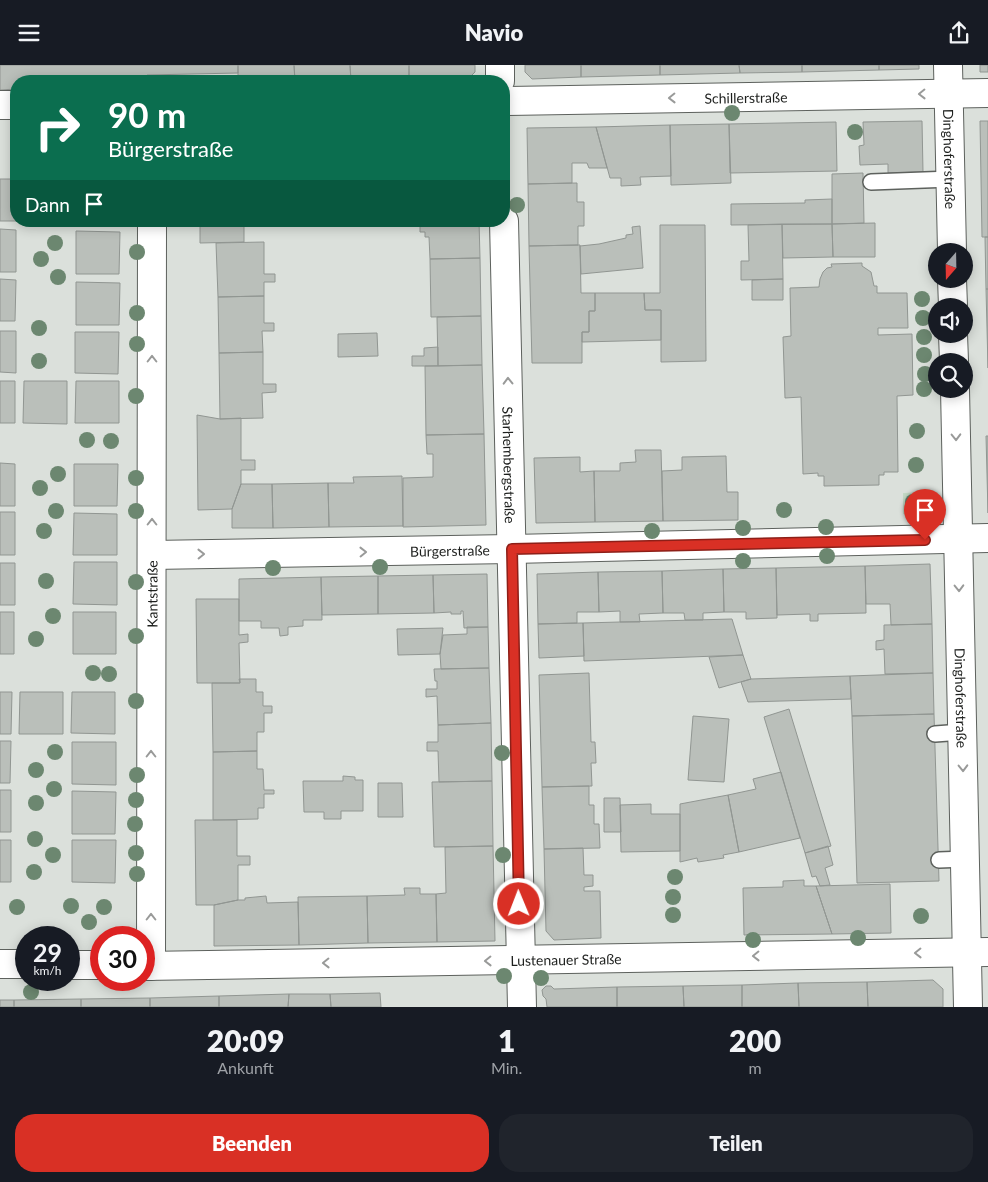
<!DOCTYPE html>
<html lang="de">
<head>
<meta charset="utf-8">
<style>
  body { margin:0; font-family:Lato,sans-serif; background:#20242c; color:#f1f3f6; height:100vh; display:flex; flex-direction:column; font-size:19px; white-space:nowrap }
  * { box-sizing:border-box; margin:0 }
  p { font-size:16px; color:#9ea1a6 }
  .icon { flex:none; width:28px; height:28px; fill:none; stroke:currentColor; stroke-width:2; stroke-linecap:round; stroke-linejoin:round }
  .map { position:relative; height:942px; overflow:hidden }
  .sheet { display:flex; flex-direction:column; background:#171b24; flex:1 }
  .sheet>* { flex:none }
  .banner { position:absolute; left:10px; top:10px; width:500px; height:152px; border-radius:20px; box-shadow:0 2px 12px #0003; background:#0b6e4f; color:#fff; overflow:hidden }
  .needle { width:32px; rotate:200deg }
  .buttons { position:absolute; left:928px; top:178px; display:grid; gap:10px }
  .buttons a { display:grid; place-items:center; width:45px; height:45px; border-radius:50%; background:#171b24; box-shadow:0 2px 12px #0003; font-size:25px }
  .speed { position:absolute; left:15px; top:861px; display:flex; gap:10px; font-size:25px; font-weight:700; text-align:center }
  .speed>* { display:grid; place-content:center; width:65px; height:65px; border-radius:50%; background:#171b24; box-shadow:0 2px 12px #0003; line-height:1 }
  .speed small { font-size:12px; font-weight:400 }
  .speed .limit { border:8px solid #d22; background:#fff; color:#111 }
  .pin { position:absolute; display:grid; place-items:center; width:42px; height:42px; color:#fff; margin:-51px -21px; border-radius:50% 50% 50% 0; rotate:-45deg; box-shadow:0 0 5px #0007 }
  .pin .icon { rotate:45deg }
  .me { position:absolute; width:55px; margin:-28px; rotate:359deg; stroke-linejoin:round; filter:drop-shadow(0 0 4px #0008) }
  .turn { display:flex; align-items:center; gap:18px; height:105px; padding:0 15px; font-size:22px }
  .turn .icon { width:65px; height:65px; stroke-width:2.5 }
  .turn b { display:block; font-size:35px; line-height:42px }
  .then { display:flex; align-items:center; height:48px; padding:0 15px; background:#0003; gap:10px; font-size:19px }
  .eta { display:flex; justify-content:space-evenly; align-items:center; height:85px; text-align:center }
  .eta b { font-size:30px; font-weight:800; line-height:35px }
  .button { display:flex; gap:10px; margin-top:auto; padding:10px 15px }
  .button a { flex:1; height:58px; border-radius:20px; background:#d93025; color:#fff; font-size:20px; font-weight:800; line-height:58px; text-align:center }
  .button a+a { background:#20242c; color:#f1f3f6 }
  header { display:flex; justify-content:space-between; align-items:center; height:65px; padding:0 15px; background:#171b24; font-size:22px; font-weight:800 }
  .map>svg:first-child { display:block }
  .green { fill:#c3d8c4 }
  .building { fill:#babfba; stroke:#919692 }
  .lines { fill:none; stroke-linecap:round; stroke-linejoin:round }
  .lane-casing { stroke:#5d615d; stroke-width:18 }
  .street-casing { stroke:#5d615d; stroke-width:30 }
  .secondary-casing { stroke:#5d615d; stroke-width:30 }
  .lane { stroke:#fff; stroke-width:15 }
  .street { stroke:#fff; stroke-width:28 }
  .secondary { stroke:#fff; stroke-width:28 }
  .tree { fill:#6c8770 }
  .oneway { stroke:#999a99 }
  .route-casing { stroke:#8d1f18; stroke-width:12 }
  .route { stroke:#d93025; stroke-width:9 }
  .labels { text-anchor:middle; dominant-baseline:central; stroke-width:4; stroke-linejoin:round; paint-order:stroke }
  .street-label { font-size:14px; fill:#1d1f1d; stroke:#dbe0db }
</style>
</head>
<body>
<header><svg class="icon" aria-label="menu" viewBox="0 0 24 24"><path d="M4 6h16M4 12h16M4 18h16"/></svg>Navio<svg class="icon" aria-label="share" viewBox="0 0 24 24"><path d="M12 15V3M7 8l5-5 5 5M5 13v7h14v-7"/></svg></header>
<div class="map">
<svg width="988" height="942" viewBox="0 0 988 942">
  <rect width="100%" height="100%" fill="#dbe0db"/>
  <path class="green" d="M927 427 928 448 903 449V428Z"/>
  <path class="building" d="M0 0H238V8L147 10 146 16H16V24L0 25Z
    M238 0H294L295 16H238Z
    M294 0H350L351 16H295Z
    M350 0H409V15L351 16Z
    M409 0H475V7L468 14 409 15Z
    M525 0H581V12L532 14 525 7Z
    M581 0H660V10L581 12Z
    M660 0H739L740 8 660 10Z
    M739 0H802V7L740 8Z
    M802 0H879V5L802 7Z
    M879 0H919V4L879 5Z
    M980 0H988V7H980Z
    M922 56 923 107 888 108V99L860 100 859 81 864 80 863 57Z
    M980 56H988V172H982Z
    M836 57 837 106 730 108 729 59Z
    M729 59 731 118 671 120 670 60Z
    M670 60 671 111 640 112 641 120 621 121V113H610L596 62Z
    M596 62 607 103H589L587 98H572V118L528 119 527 63Z
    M863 108 864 158 832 159V109Z
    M0 114H16V156H0Z
    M577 118V137H584V161H578V180L529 181 528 119Z
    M832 134V159L731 160V139L805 138V135Z
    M200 156H244V177L200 178Z
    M425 156H479L480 193 430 194 429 172H425V167H420V159H425Z
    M875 158V192H833L832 159Z
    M782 159 783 214 741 215V196H749L748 160Z
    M782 159H832L833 192 783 193Z
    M660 160H705L706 296 661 297V245H645L644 228H660Z
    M640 161 643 203 581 209 580 181 599 179 626 173V170L633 169 632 162Z
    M0 164 16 165V207H0Z
    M76 166 120 167 119 209H76Z
    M985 172H988V224H986Z
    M264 177V209H275V217H264V231L218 232 216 178Z
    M580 180 581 228H595V246H589V267H582V298H532L529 181Z
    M480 193 481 251 431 252 430 194Z
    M862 198V201L871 207 874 221H877V228H907L908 263H878V270L912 269 913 330 897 331 898 407H884V410H879V420L824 421V411H818V408L803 409 801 332 785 333 783 272 791 271 790 223 819 222 820 214 823 207 827 203 832 202 831 199Z
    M0 214 16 215 15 256H0Z
    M783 214V235H752V215Z
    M76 217 120 218 119 260H76Z
    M986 224H988V303Z
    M595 228H644L645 245H661V275L582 277V267H589V246H595Z
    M264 231V258H274V266H262L263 287 219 288 218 232Z
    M481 251 482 300 438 301 437 252Z
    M0 266H16V308L0 307Z
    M75 267H119L118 309 75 308Z
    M377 268 378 291 338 292V269Z
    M438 282V301H412V291H424V283Z
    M263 287V319H276V327L262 328 263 353 220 354 219 288Z
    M482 300 484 369 426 370 425 301Z
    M0 316H15V358H0Z
    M24 316H67V359L23 358Z
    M76 316H119V358H75Z
    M197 350 220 354 241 353V395H255V405H241V419L232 444 198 445Z
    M484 369 486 460 403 462V413L433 412V389H427L426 370Z
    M986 371H988V448Z
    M635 385H661L663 456 595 457 594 406H620V398L636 397Z
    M726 391 727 427H738V455L663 456 662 406 682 405V392Z
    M580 392V407L594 406 595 457 536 458 534 393Z
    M0 398 15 399V441H0Z
    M74 399H118L117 441H74Z
    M402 411 403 461 329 462 328 418H354L353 412Z
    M328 418 329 462 273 463 272 419Z
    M241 419H272L273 463H232V444Z
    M0 447H15V490H0Z
    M74 448 117 449V490H73Z
    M74 497H117V540L73 539Z
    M0 498H15V540H0Z
    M930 499 932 559 891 560 890 539H866L865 501Z
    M865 501 866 548 818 549V556H810V549L777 550 776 503Z
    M776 503 777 553 746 554V547H724L723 504Z
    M723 504 724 547 703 548V555H685L684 548H663L662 506Z
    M662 506 663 548 639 549 640 557H620V546L599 547 598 507Z
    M598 507 599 547H577V558L538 559 537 509Z
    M487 509 488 562 464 563 463 546H461V549H451V547L434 548 433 510Z
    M433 510 434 548 378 549V511Z
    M378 511V549L322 550 321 512Z
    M321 512 322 555H303V561L288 562V570L280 571 279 563H261V556H239V514Z
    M196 534H239V570L248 569V577L239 578 240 618H197Z
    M0 547H14V589H0Z
    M73 547H116V589H73Z
    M732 554 743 590 584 596 583 558Z
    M583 558 584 591 539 593 538 559Z
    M932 559 933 608 885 609 884 584 876 585V576L884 575V560Z
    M467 562H488L489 603 441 604 440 589 443 570 467 569Z
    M443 563 440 589 398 590 397 564Z
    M743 590 751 614 719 623 709 592Z
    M489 603 491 658 438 660 437 631 426 632V624H437V616H435L434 604Z
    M589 608 591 677H595L596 698H591L592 721 542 722 539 610Z
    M933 608 934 649 852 651 850 611Z
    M850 611 851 634 748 637 741 617 751 614Z
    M239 614H256V627H263V641H272V648H264V667H257V686L213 687 212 618H240Z
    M0 627H12L11 669H0Z
    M20 627H63V669H19Z
    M72 627H115V669L71 668Z
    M789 644 831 781 805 788 764 652Z
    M934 649 939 816 857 818 852 651Z
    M693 651 729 654 724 717 688 715Z
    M491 658 492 716 439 717 438 686H427V677H438V660Z
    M0 676H11L10 718H0Z
    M72 677H116V720L72 719Z
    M257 686V704H263L264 725H274V729H264V743H258V754L213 755V687Z
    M781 707 800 773 739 787 728 730 756 724 753 714Z
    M343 711 355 712V715H363V746H341V754H324V747H304L303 716H343Z
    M492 716 493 781 434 782 432 717Z
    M378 718H402L403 752H378Z
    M589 721V740H594V759H599L600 783 544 784 542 722Z
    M0 725H11V767H0Z
    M72 726 116 727 115 769H72Z
    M728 730 739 787 723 790 724 793 698 797 697 793 680 797V739Z
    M604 733H620L621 767H604Z
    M651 739V749H680V786L621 787 620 740Z
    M195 755H237V791H250V800H238V835L214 840H196Z
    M0 775H11V817H0Z
    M72 775H116L115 818 72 817Z
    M493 781 495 876 437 877 436 829 446 828 445 782Z
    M828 781 833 800 825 803 830 820 820 821 816 811 812 812 805 788Z
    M583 783 584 810H593V821L584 822V826H600L601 873 554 875 546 866 544 784Z
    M804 815V821H816L832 869 744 870 743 823 783 822V816Z
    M890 819 891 868 832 869 816 821Z
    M404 823H420V829H436L437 877 368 878 367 831 405 830Z
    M266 831 267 838 298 837 299 880 214 881V840L238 835H245V833Z
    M367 831 368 878 299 880 298 832Z
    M933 915 943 924V942H868L867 917Z
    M867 917 868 942H799L798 918Z
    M798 918 799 942H742V920Z
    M742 920V942H684L683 921Z
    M546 921H551L554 924 617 922V942H547L546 934 543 931 542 925Z
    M683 921 684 942H617V922Z
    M380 928 381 942H331L330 929Z
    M289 929H330L331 942H288Z
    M289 929 288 942H219V931Z
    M219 931V942H150V933Z
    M150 933V942H81V934Z
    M81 934V942H14V935Z
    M0 935H14V942H0Z"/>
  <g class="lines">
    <g class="lane-casing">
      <path id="lane" d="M871 117 951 114
        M935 669 962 667
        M939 795 965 794"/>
    </g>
    <g class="street-casing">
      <g id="street">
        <path d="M500 0V16"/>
        <path id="s1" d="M504 36 988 28"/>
        <path d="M0 40H16"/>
        <path id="s2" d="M504 156 522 942"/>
        <path id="s3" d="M152 490 512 484 988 473"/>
        <path d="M0 899H26"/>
        <path d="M69 900H101"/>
        <path id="s4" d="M144 901 988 887"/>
        <path id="s5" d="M151 901 152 156"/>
      </g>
    </g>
    <g class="secondary-casing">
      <g id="secondary">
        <path id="s6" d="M948 0 952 186"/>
        <path d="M952 214 953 241"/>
        <path d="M953 269 954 296"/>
        <path id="s7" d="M955 324 968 942"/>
      </g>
    </g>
    <use href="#lane" class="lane"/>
    <use href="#street" class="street"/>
    <use href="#secondary" class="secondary"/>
  </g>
  <g class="tree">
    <circle cx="732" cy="48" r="8"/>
    <circle cx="855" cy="67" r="8"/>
    <circle cx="517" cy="140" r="8"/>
    <circle cx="55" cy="178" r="8"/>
    <circle cx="137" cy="187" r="8"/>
    <circle cx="41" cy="194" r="8"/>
    <circle cx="58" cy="212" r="8"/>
    <circle cx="922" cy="234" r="8"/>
    <circle cx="137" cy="248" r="8"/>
    <circle cx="923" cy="253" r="8"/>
    <circle cx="39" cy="263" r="8"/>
    <circle cx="924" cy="272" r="8"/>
    <circle cx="137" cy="279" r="8"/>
    <circle cx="924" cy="290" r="8"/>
    <circle cx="39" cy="296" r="8"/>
    <circle cx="925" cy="309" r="8"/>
    <circle cx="924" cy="324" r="8"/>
    <circle cx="136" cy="331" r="8"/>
    <circle cx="917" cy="366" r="8"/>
    <circle cx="87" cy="375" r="8"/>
    <circle cx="111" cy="376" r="8"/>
    <circle cx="916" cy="400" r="8"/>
    <circle cx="58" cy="409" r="8"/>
    <circle cx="136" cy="413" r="8"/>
    <circle cx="40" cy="423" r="8"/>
    <circle cx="913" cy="437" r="8"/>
    <circle cx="784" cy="445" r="8"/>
    <circle cx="56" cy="446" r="8"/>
    <circle cx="136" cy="446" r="8"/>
    <circle cx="826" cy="462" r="8"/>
    <circle cx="743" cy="463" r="8"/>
    <circle cx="44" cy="466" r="8"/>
    <circle cx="652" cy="466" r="8"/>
    <circle cx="827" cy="491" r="8"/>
    <circle cx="743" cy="496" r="8"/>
    <circle cx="380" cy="502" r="8"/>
    <circle cx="273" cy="503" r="8"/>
    <circle cx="46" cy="516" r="8"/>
    <circle cx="136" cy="517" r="8"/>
    <circle cx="53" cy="551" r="8"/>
    <circle cx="136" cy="571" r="8"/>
    <circle cx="36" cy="574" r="8"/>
    <circle cx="93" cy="608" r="8"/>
    <circle cx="109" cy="609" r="8"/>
    <circle cx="136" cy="636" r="8"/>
    <circle cx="55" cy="687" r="8"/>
    <circle cx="502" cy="688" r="8"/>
    <circle cx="36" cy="705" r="8"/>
    <circle cx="137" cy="710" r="8"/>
    <circle cx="54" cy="724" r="8"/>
    <circle cx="136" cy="735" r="8"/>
    <circle cx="36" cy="738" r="8"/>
    <circle cx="135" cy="759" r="8"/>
    <circle cx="35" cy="774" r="8"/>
    <circle cx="136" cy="788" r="8"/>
    <circle cx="53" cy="790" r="8"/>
    <circle cx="503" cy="790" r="8"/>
    <circle cx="34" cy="807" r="8"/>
    <circle cx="137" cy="809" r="8"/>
    <circle cx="675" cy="812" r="8"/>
    <circle cx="673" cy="832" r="8"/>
    <circle cx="71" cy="841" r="8"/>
    <circle cx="17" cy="842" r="8"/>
    <circle cx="104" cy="842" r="8"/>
    <circle cx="673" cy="850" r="8"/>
    <circle cx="921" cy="851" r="8"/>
    <circle cx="89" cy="857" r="8"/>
    <circle cx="858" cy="873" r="8"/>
    <circle cx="753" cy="875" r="8"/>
    <circle cx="504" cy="911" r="8"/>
    <circle cx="541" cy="913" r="8"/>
    <circle cx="31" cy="927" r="8"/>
  </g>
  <defs><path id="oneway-chevron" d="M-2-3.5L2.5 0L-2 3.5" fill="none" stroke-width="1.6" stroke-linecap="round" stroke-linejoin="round" transform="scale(1.25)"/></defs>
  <g class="oneway">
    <use href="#oneway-chevron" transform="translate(922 29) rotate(179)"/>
    <use href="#oneway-chevron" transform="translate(672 33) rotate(179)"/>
    <use href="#oneway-chevron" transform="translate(152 294) rotate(-90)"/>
    <use href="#oneway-chevron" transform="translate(508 316) rotate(-91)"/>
    <use href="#oneway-chevron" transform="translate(956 372) rotate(89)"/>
    <use href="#oneway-chevron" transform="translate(152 457) rotate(-90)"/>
    <use href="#oneway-chevron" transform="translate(363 487) rotate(-1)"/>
    <use href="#oneway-chevron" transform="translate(201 489) rotate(-1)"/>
    <use href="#oneway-chevron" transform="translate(959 523) rotate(89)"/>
    <use href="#oneway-chevron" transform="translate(151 689) rotate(-90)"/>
    <use href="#oneway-chevron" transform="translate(963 703) rotate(89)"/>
    <use href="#oneway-chevron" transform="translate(151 852) rotate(-90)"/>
    <use href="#oneway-chevron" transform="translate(918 888) rotate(179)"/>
    <use href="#oneway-chevron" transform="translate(756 891) rotate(179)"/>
    <use href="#oneway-chevron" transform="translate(488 896) rotate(179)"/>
    <use href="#oneway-chevron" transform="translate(326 898) rotate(179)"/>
  </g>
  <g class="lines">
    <g class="route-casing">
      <path id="route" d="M519 839 512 484 925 475"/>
    </g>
    <use href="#route" class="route"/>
  </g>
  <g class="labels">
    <g class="street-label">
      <text stroke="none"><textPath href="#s1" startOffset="242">Schillerstraße</textPath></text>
      <text stroke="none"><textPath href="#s6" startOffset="94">Dinghoferstraße</textPath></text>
      <text stroke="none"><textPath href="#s2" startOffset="244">Starhembergstraße</textPath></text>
      <text stroke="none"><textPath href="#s3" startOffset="298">Bürgerstraße</textPath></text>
      <text stroke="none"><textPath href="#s5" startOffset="372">Kantstraße</textPath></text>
      <text stroke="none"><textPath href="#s7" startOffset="309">Dinghoferstraße</textPath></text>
      <text stroke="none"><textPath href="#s4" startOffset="422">Lustenauer Straße</textPath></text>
    </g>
  </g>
</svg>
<div class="buttons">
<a><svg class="needle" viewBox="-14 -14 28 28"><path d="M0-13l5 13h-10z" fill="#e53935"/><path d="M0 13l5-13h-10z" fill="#9ea1a6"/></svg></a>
<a><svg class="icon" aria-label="sound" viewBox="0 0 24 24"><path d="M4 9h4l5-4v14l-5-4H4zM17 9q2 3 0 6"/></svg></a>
<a><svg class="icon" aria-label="search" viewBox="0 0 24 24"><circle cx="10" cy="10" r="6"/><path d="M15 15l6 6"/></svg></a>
</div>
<div class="speed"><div>29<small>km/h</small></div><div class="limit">30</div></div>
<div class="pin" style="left:925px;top:475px;background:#d93025"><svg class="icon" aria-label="arrive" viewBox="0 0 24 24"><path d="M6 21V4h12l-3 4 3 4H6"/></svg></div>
<svg class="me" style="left:519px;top:839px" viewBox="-20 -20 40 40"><circle r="17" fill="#d93025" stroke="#fff" stroke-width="3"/><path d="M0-11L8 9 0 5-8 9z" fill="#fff"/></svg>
<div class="banner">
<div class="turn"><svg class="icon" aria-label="right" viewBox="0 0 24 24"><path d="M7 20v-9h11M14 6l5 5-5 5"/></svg><div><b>90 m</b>Bürgerstraße</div></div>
<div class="then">Dann<svg class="icon" aria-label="arrive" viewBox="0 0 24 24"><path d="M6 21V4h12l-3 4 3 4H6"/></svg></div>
</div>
</div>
<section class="sheet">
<div class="eta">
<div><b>20:09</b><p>Ankunft</p></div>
<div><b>1</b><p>Min.</p></div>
<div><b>200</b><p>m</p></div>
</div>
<div class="button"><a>Beenden</a><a>Teilen</a></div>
</section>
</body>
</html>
